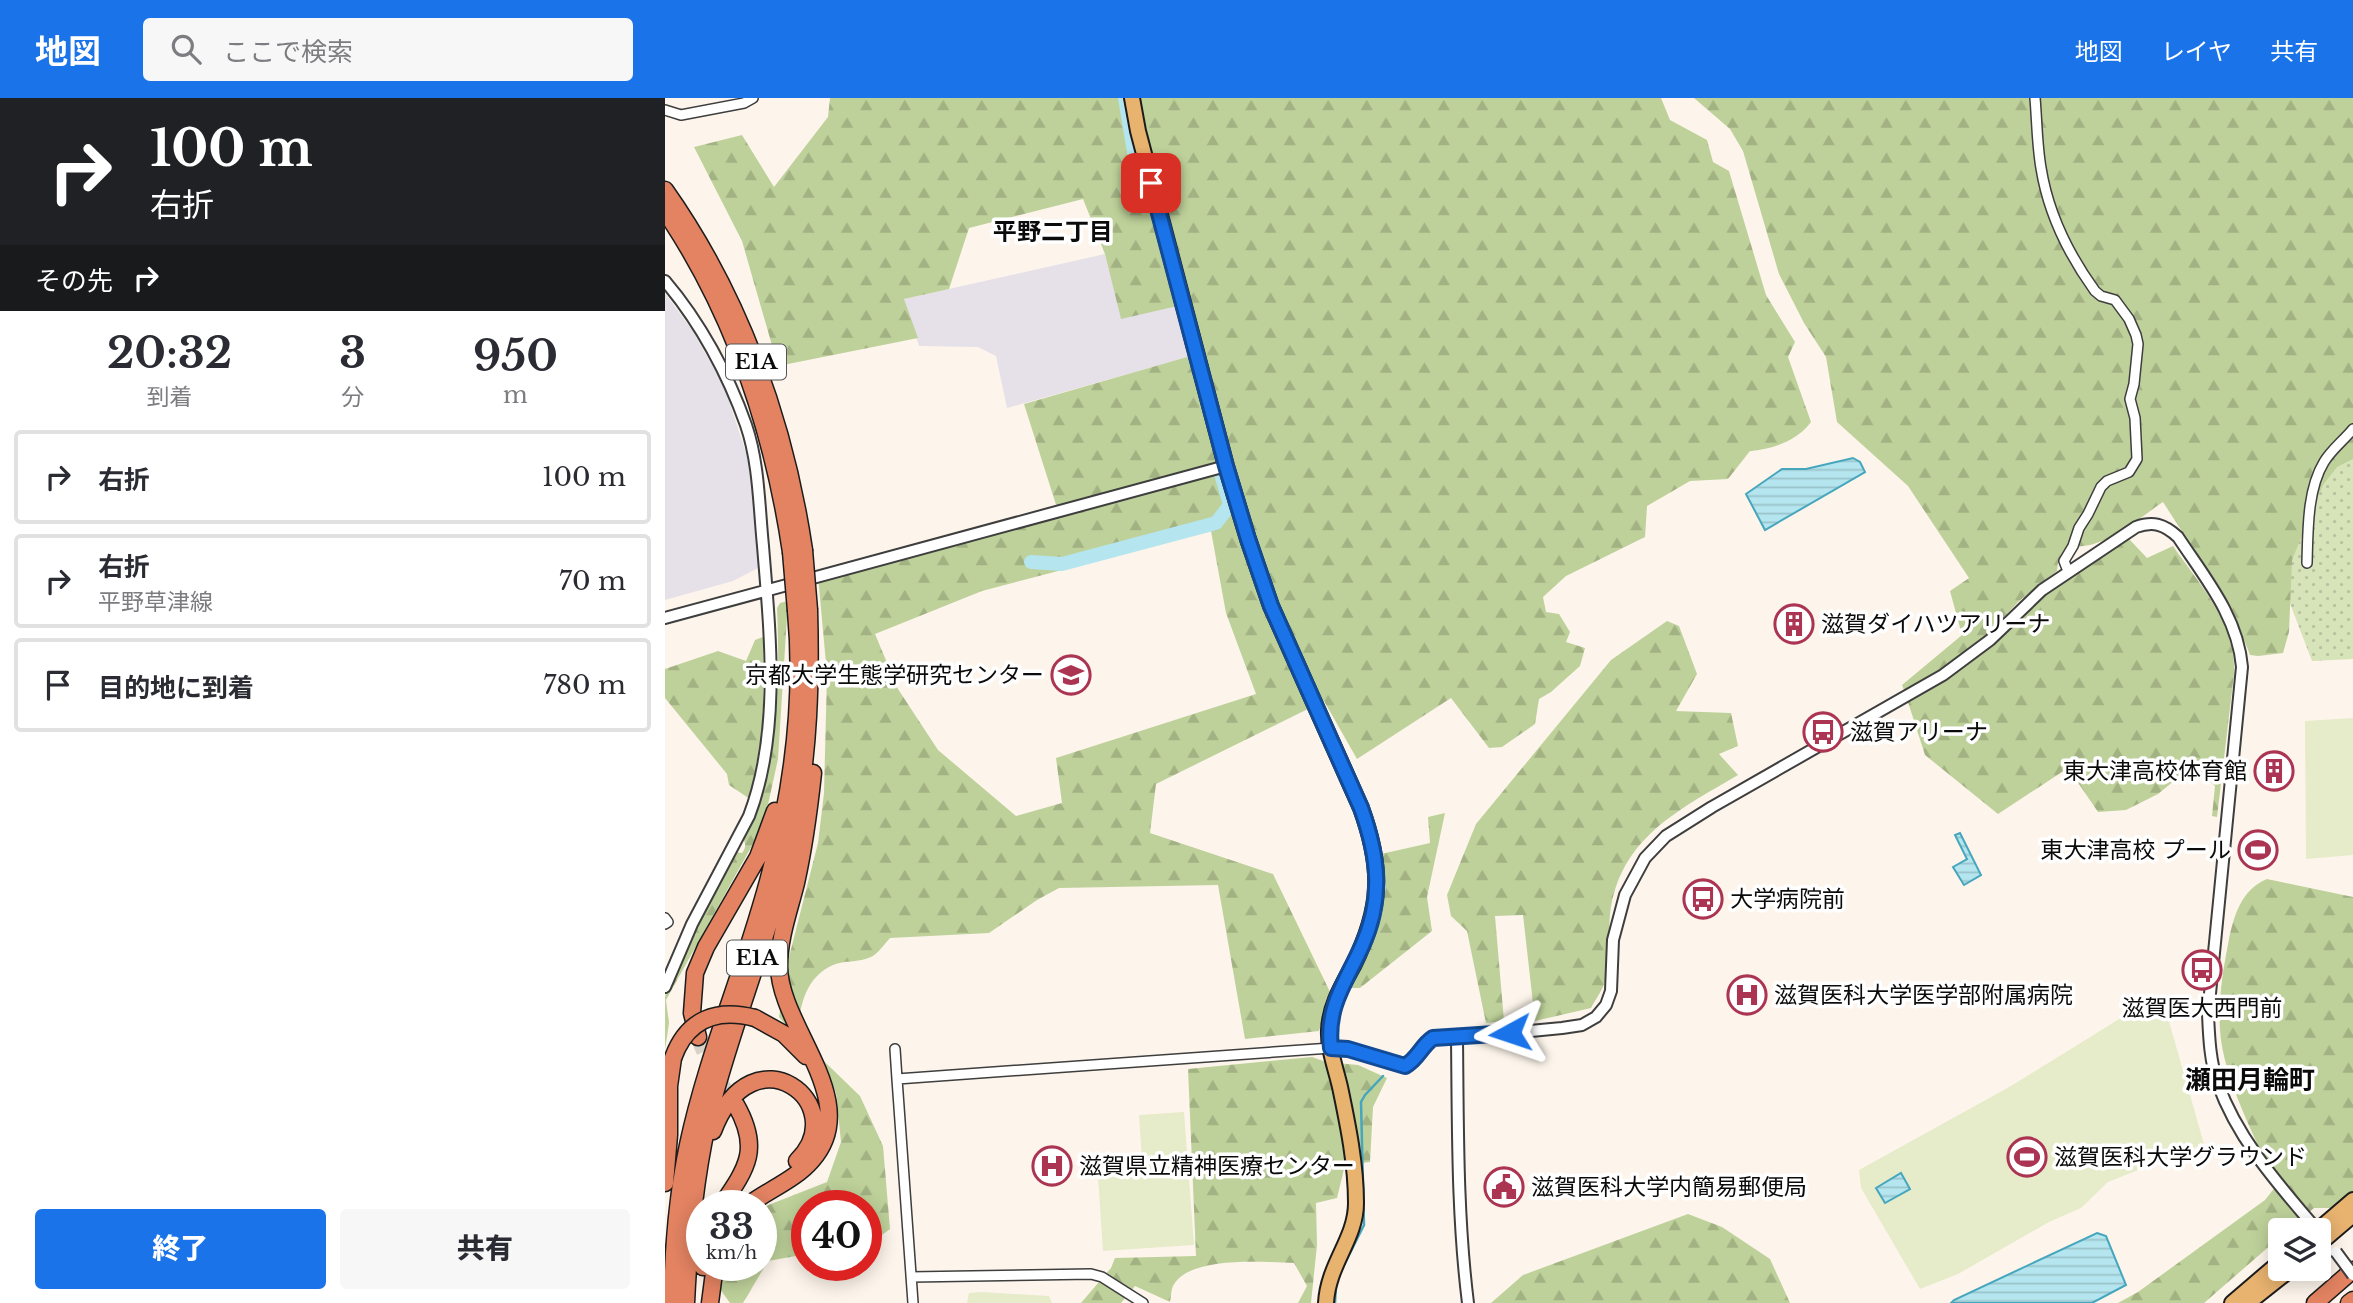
<!DOCTYPE html>
<html lang="ja">
<head>
<meta charset="utf-8">
<style>
  body { margin:0; font-family:"Libre Baskerville","Noto Sans JP",serif; background:#f7f7f7; color:#2b2b33; height:100vh; display:flex; flex-direction:column; font-size:26px; white-space:nowrap }
  * { box-sizing:border-box; margin:0 }
  p { font-size:23px; color:#7c7c81 }
  .icon { flex:none; width:38px; height:38px; fill:none; stroke:currentColor; stroke-width:2; stroke-linecap:round; stroke-linejoin:round }
  .map { position:relative; flex:1; overflow:hidden }
  .panel { display:flex; flex-direction:column; background:#fff; width:665px }
  .panel>* { flex:none }
  .hud { background:#202124; color:#fff; overflow:hidden }
  .controls { position:absolute; left:1603px; top:1120px; display:grid; gap:14px }
  .controls a { display:grid; place-items:center; width:63px; height:63px; border-radius:7px; background:#fff; box-shadow:0 4px 18px #0003; font-size:35px }
  .speed { position:absolute; left:21px; top:1092px; display:flex; gap:14px; font-size:35px; font-weight:700; text-align:center }
  .speed>* { display:grid; place-content:center; width:91px; height:91px; border-radius:50%; background:#fff; box-shadow:0 4px 18px #0003; line-height:1 }
  .speed small { font-size:18px; font-weight:400 }
  .speed .limit { border:10px solid #d22; background:#fff; color:#111 }
  .pin { position:absolute; display:grid; place-items:center; width:60px; height:60px; color:#fff; margin:-30px; border-radius:14px; box-shadow:0 4px 10px #0006 }
  .me { position:absolute; width:77px; margin:-38px; rotate:265deg; stroke-linejoin:round; filter:drop-shadow(0 0 5px #0008) }
  .turn { display:flex; align-items:center; gap:24px; height:147px; padding:0 35px; font-size:32px }
  .turn .icon { width:91px; height:91px; stroke-width:2.5 }
  .turn b { display:block; font-size:49px; line-height:60px }
  .then { display:flex; align-items:center; height:66px; padding:0 35px; background:#0003; gap:14px; font-size:26px }
  .eta { display:flex; justify-content:space-evenly; align-items:center; height:119px; text-align:center }
  .eta b { font-size:42px; font-weight:800; line-height:49px }
  .button { display:flex; gap:14px; margin-top:auto; padding:14px 35px }
  .button a { flex:1; height:80px; border-radius:7px; background:#1a73e8; color:#fff; font-size:28px; font-weight:800; line-height:80px; text-align:center }
  .button a+a { background:#f7f7f7; color:#2b2b33 }
  ul { padding:0; list-style:none }
  li { display:flex; align-items:center; gap:21px; height:94px; margin:0 14px 10px; padding:0 21px; border:4px solid #e1e1e2; border-radius:7px }
  li div { flex:1 }
  li b { display:block; font-size:26px }
  li em { font-style:normal }
  header { display:flex; align-items:center; gap:42px; box-sizing:border-box; height:98px; padding:0 35px; background:#1a73e8; color:#fff }
  header strong { font-size:33px }
  nav { display:flex; gap:38px; margin-inline-start:auto; font-size:24px }
  .search { width:490px; height:63px; background:#f7f7f7; display:flex; align-items:center; gap:18px; box-sizing:border-box; padding:0 24px; border-radius:7px; color:#7c7c81; font-size:26px }
  main { display:flex; flex:1; min-height:0 }
  .map>svg:first-child { display:block }
  .industrial { fill:#e6e0e9 }
  .grass { fill:url(#grass-dots) }
  .forest { fill:url(#forest-firs); fill-rule:evenodd }
  .pitch { fill:#e6ebca }
  .water { fill:url(#water-rules); stroke:#45a6bd; stroke-width:2 }
  .lines { fill:none; stroke-linecap:round; stroke-linejoin:round }
  .stream { stroke:#45a6bd; stroke-width:2.5 }
  .river { stroke:#b5e5ee; stroke-width:14 }
  .motorway-tunnel { stroke:#d9d2c9; stroke-width:16; stroke-dasharray:16 8; stroke-linecap:butt }
  .minor-casing { stroke:#3e3e3e; stroke-width:12 }
  .tertiary-casing { stroke:#3e3e3e; stroke-width:14 }
  .primary-casing { stroke:#1c1c1c; stroke-width:18 }
  .motorway-casing { stroke:#1c1c1c; stroke-width:19 }
  .minor { stroke:#fff; stroke-width:9 }
  .tertiary { stroke:#fff; stroke-width:10 }
  .primary { stroke:#e8b26f; stroke-width:14 }
  .motorway { stroke:#e38362; stroke-width:16 }
  .tertiary-bridge-casing { stroke:#3e3e3e; stroke-width:14; stroke-linecap:butt }
  .motorway-bridge-casing { stroke:#1c1c1c; stroke-width:19; stroke-linecap:butt }
  .tertiary-bridge { stroke:#fff; stroke-width:10 }
  .motorway-bridge { stroke:#e38362; stroke-width:16 }
  .route-casing { stroke:#114b97; stroke-width:18 }
  .route { stroke:#1a73e8; stroke-width:12 }
  .labels { text-anchor:middle; dominant-baseline:central; stroke-width:7; stroke-linejoin:round; paint-order:stroke }
  .shield { fill:#fff; stroke:#545454; stroke-width:2 }
  .shield-label { font-size:21px; font-weight:bold; fill:#0b0b0b }
  .poi-label { font-size:23px; fill:#0b0b0b; stroke:#fff; text-anchor:start }
  .neighbourhood-label { font-size:24px; font-weight:bold; fill:#0b0b0b; stroke:#fff }
  .quarter-label { font-size:26px; font-weight:bold; fill:#0b0b0b; stroke:#fff }
</style>
</head>
<body>
<header>
<strong>地図</strong>
<div class="search"><svg class="icon" aria-label="search" viewBox="0 0 24 24"><circle cx="10" cy="10" r="6"/><path d="M15 15l6 6"/></svg>ここで検索</div>
<nav><a>地図</a><a>レイヤ</a><a>共有</a></nav>
</header>
<main>
<section class="panel">
<div class="hud">
<div class="turn"><svg class="icon" aria-label="right" viewBox="0 0 24 24"><path d="M7 20v-9h11M14 6l5 5-5 5"/></svg><div><b>100 m</b>右折</div></div>
<div class="then">その先<svg class="icon" aria-label="right" viewBox="0 0 24 24"><path d="M7 20v-9h11M14 6l5 5-5 5"/></svg></div>
</div>
<div class="eta">
<div><b>20:32</b><p>到着</p></div>
<div><b>3</b><p>分</p></div>
<div><b>950</b><p>m</p></div>
</div>
<ul>
<li><svg class="icon" aria-label="right" viewBox="0 0 24 24"><path d="M7 20v-9h11M14 6l5 5-5 5"/></svg><div><b>右折</b></div><em>100 m</em></li>
<li><svg class="icon" aria-label="right" viewBox="0 0 24 24"><path d="M7 20v-9h11M14 6l5 5-5 5"/></svg><div><b>右折</b><p>平野草津線</p></div><em>70 m</em></li>
<li><svg class="icon" aria-label="arrive" viewBox="0 0 24 24"><path d="M6 21V4h12l-3 4 3 4H6"/></svg><div><b>目的地に到着</b></div><em>780 m</em></li>
</ul>
<div class="button"><a>終了</a><a>共有</a></div>
</section>
<div class="map">
<svg width="1688" height="1205" viewBox="0 0 1688 1205">
  <defs>
    <pattern id="grass-dots" width="8" height="8" patternUnits="userSpaceOnUse" patternTransform="scale(1.75)"><rect width="8" height="8" fill="#d7e3b9"/><path d="M2 2h.1M6 6h.1" fill="none" stroke="#b7c19e" stroke-width="1.8" stroke-linecap="round"/></pattern>
    <pattern id="forest-firs" width="22" height="20" patternUnits="userSpaceOnUse" patternTransform="scale(1.75)"><rect width="22" height="20" fill="#bed19a"/><path d="M5 1l3.5 6h-7zM16 11l3.5 6h-7z" fill="#a2b283"/></pattern>
    <pattern id="water-rules" width="6" height="5" patternUnits="userSpaceOnUse" patternTransform="scale(1.75)"><rect width="6" height="5" fill="#b5e5ee"/><path d="M0 2.5h6" fill="none" stroke="#9ac3cb"/></pattern>
  </defs>
  <rect width="100%" height="100%" fill="#fdf5eb"/>
  <path class="industrial" d="M440 156 456 220 517 207 530 257 342 310 331 258 313 249 254 248 239 201Z
    M0 195 27 232 59 288 85 367 95 469 68 483 0 502Z"/>
  <path class="grass" d="M1688 226V561L1647 563 1605 453Z"/>
  <path class="forest" d="M165 0H996L1005 22 1042 42 1048 64 1064 73 1101 197 1130 244 1123 259 1146 324C1132 343 1108 351 1085 353L1063 381 1025 383 982 408 980 439 901 478 878 499 881 514 894 516 905 534 901 544 920 550 915 568 886 594 874 601 870 626 837 649 824 650 786 600 692 661 659 603 491 686 485 735 608 776 666 896 654 933 580 941 553 787 394 790 372 802 324 835 225 840C220 845 213 856 206 859 194 865 179 862 168 867 139 880 134 911 133 938L195 998 218 1048 225 1131 201 1149V1108H142V1156L103 1163 78 1205H65L52 1187 58 1167H96V1110L162 1084 176 1044 171 995 164 978 114 919 122 867 153 745 159 695 162 576 153 478 393 413 359 306 529 257 517 207 456 221 440 156 418 101 304 130 284 191 239 201 253 240 113 268 77 143 29 49 77 37 109 89 163 19ZM546 433 561 515 591 596 391 660 397 705 351 718 273 652 233 591 210 536 317 493Z
    M1029 0H1688V361L1672 369 1658 387 1627 462 1624 534 1618 555 1593 558 1585 557C1565 501 1530 454 1498 404 1471 422 1438 453 1404 448L1393 464 1392 473 1354 503 1321 538 1283 566 1239 592 1237 587 1297 537 1285 493 1304 480 1243 388 1172 324 1161 259 1139 225 1114 176 1078 53 1065 31Z
    M1464 441 1482 460 1508 448C1534 486 1572 526 1569 576L1552 719 1547 718 1550 688 1526 669 1493 696 1461 712 1433 714 1403 670 1333 716 1260 657 1243 604 1281 582 1323 551 1373 501 1410 474Z
    M123 503 113 661 97 734 94 735 1 902 4 925 0 952V898L32 827 70 754 77 755C81 750 81 746 78 740 115 677 115 581 112 510L115 505Z
    M1002 523 1014 528 1032 576 1011 613 1066 615 1073 648 1054 656 1073 677C1014 712 954 740 945 817 943 836 947 864 941 881 938 891 931 901 926 910L870 923 858 817 830 818 839 923 821 925 802 833 786 818 782 797 811 726 946 562Z
    M98 539V629L85 701 64 687 62 676 0 600V571L53 553 81 563 90 542Z
    M780 715 762 799 767 833 695 890H684L712 828 721 789 716 756 765 745 763 719Z
    M1602 781 1688 799V1110H1649L1623 1132H1615V1139L1539 1205H1453L1473 1194 1600 1102 1611 1088C1592 1042 1558 981 1555 932 1553 901 1558 872 1564 841 1569 817 1577 791 1602 781Z
    M647 959 661 964 693 967 722 980 708 1009 705 1064 680 1067 672 1100 651 1105 652 1147 646 1205H633L642 1188 629 1165C599 1164 524 1157 508 1188 506 1192 506 1200 505 1204L470 1188 456 1205H416L446 1170 450 1160 531 1158 523 971Z
    M1023 1116 1057 1129 1105 1161 1125 1205H826L858 1177Z"/>
  <path class="pitch" d="M1688 620V757L1641 761 1640 623Z
    M1472 910 1503 920 1539 1046 1443 1084 1416 1110 1384 1124 1293 1176 1255 1191 1196 1090 1194 1072 1346 988Z
    M519 1014 529 1147 438 1153 432 1064 477 1061 474 1017Z
    M316 1194 384 1198 387 1205H302L304 1195Z"/>
  <path class="water" d="M1188 360 1195 364 1200 374 1100 432 1081 396 1117 371H1141Z
    M1295 735 1316 777 1299 787 1288 769 1302 761 1290 737Z
    M1578 742H1607L1608 762 1579 763Z
    M1236 1075 1245 1091 1220 1105 1211 1090Z
    M1432 1135 1441 1138 1461 1187 1427 1205H1286L1289 1202Z"/>
  <g class="lines">
    <path class="stream" d="M674 1177 699 1127 696 1004 700 997 718 978
      M670 1205 671 1187"/>
    <path class="river" d="M460 0 469 54 479 80
      M366 464 397 466 551 425 565 407 556 376"/>
    <path class="motorway-tunnel" d="M33 939 49 976 71 1007"/>
    <g class="minor-casing">
      <path id="minor" d="M1370 0C1372 23 1372 47 1376 70 1383 114 1404 157 1430 193L1436 198 1450 202 1464 221 1471 237 1473 246 1469 286 1465 301 1470 320 1472 361 1464 374 1442 383 1436 389 1423 416 1414 430 1408 448 1399 463 1403 473
        M0 12 16 17 79 5 88 0
        M1642 465C1643 433 1642 392 1659 364 1666 352 1679 342 1688 331
        M0 820 3 824 0 826
        M230 951 232 981
        M246 1179 426 1176 437 1179 478 1205
        M248 1205 232 981 666 950"/>
    </g>
    <g class="tertiary-casing">
      <path id="tertiary" d="M0 183C35 224 63 276 81 327 94 365 94 408 98 448 105 535 116 634 84 718L27 826 0 889
        M0 520 561 368
        M792 940C793 1029 792 1117 803 1205
        M666 950 683 951 740 968 749 963 760 945 768 940H792L897 930 917 927 931 919 941 907 946 893 948 842 960 797 980 760 1001 738 1047 709 1278 577 1325 542 1377 492 1471 429C1488 423 1499 426 1513 439 1540 480 1573 519 1577 569L1543 916C1544 939 1545 964 1553 986 1573 1042 1614 1087 1652 1132"/>
    </g>
    <g class="primary-casing">
      <path id="primary" d="M467 0 473 33 561 368 583 441 606 508 696 710C718 771 717 809 688 868 677 888 665 908 664 932 663 951 671 971 675 989 683 1027 691 1066 691 1105 691 1141 663 1166 661 1205
        M1653 1132 1688 1102
        M1654 1146 1688 1117
        M1567 1205 1615 1164
        M1583 1205 1626 1171"/>
    </g>
    <g class="motorway-casing">
      <path id="motorway" d="M0 92C75 198 120 324 139 452
        M0 113C69 215 108 333 126 454
        M90 920 119 936 141 958
        M33 939 27 915 30 875 41 849 93 759 110 713
        M48 1033C88 928 189 1007 132 1063
        M0 1085 4 1037V988L8 960
        M56 1108C82 1070 96 1051 71 1007
        M82 1108C103 1092 130 1082 147 1062 199 1003 114 929 114 868 114 840 124 813 131 785 139 749 144 712 148 675
        M38 1169V1167
        M7 1205C8 1152 12 1099 23 1047 43 953 83 864 106 772 128 688 139 599 131 513
        M21 1205C24 1140 30 1074 46 1010 71 914 111 822 130 724 144 654 146 584 144 512
        M45 1205 50 1167
        M1650 1205 1688 1172
        M1684 1205 1688 1202"/>
    </g>
    <use href="#minor" class="minor"/>
    <use href="#tertiary" class="tertiary"/>
    <use href="#primary" class="primary"/>
    <use href="#motorway" class="motorway"/>
    <g class="tertiary-bridge-casing">
      <path id="tertiary-bridge" d="M1671 1154 1688 1177"/>
    </g>
    <g class="motorway-bridge-casing">
      <path id="motorway-bridge" d="M139 452 144 512
        M126 454 131 513
        M8 960C22 921 52 910 90 920"/>
    </g>
    <use href="#tertiary-bridge" class="tertiary-bridge"/>
    <use href="#motorway-bridge" class="motorway-bridge"/>
  </g>
  <g class="lines">
    <g class="route-casing">
      <path id="route" d="M486 85 561 368 583 441 606 508 696 710C713 757 719 800 697 848 681 884 661 908 666 950L683 951 740 968C753 961 756 948 768 940L845 935"/>
    </g>
    <use href="#route" class="route"/>
  </g>
  <defs>
    <g id="building-ring" transform="scale(2.0125)"><circle r="9.5" fill="#fff" stroke="#aa3452" stroke-width="1.5"/><path d="M-4-6H4V6H1V3H-1V6H-4ZM-2.5-4.3h1.7v1.8h-1.7ZM.8-4.3h1.7v1.8H.8ZM-2.5-1h1.7V.8h-1.7ZM.8-1h1.7V.8H.8Z" fill="#aa3452"/></g>
    <g id="university-ring" transform="scale(2.0125)"><circle r="9.5" fill="#fff" stroke="#aa3452" stroke-width="1.5"/><path d="M0-5L7-2L0 1L-7-2ZM-4 1L0 2.5L4 1V4Q0 6-4 4Z" fill="#aa3452"/></g>
    <g id="bus-ring" transform="scale(2.0125)"><circle r="9.5" fill="#fff" stroke="#aa3452" stroke-width="1.5"/><path d="M-5-6H5V4H4V6H2V4H-2V6H-4V4H-5ZM-3.5-4V0h7V-4ZM-3.5 1.2v1.5H-2V1.2ZM2 1.2v1.5H3.5V1.2Z" fill="#aa3452"/></g>
    <g id="stadium-ring" transform="scale(2.0125)"><circle r="9.5" fill="#fff" stroke="#aa3452" stroke-width="1.5"/><path d="M0-5a6.5 5 0 1 0 0 10a6.5 5 0 1 0 0-10ZM-3.5-1.8h7v3.6h-7Z" fill="#aa3452"/></g>
    <g id="hospital-ring" transform="scale(2.0125)"><circle r="9.5" fill="#fff" stroke="#aa3452" stroke-width="1.5"/><path d="M-5-5h3v3.5h4V-5h3V5h-3V1.5h-4V5h-3Z" fill="#aa3452"/></g>
    <g id="civic-ring" transform="scale(2.0125)"><circle r="9.5" fill="#fff" stroke="#aa3452" stroke-width="1.5"/><path d="M-.6-6.5H3V-4.5H.6V-3L4-1V1h2V6H-6V1h2V-1L-.6-3ZM-1.2 2.5V6h2.4V2.5Z" fill="#aa3452"/></g>
  </defs>
  <g fill-rule="evenodd">
    <use href="#building-ring" x="1129" y="526"/>
    <use href="#university-ring" x="406" y="577"/>
    <use href="#bus-ring" x="1158" y="634"/>
    <use href="#building-ring" x="1609" y="673"/>
    <use href="#stadium-ring" x="1593" y="752"/>
    <use href="#bus-ring" x="1038" y="801"/>
    <use href="#bus-ring" x="1537" y="872"/>
    <use href="#hospital-ring" x="1082" y="897"/>
    <use href="#stadium-ring" x="1362" y="1059"/>
    <use href="#hospital-ring" x="387" y="1068"/>
    <use href="#civic-ring" x="839" y="1089"/>
  </g>
  <g class="labels">
    <g class="shield">
      <rect x="61" y="246.5" width="60" height="35" rx="5"/>
      <rect x="62" y="842.5" width="60" height="35" rx="5"/>
    </g>
    <g class="shield-label">
      <text x="91" y="264">E1A</text>
      <text x="92" y="860">E1A</text>
    </g>
    <g class="poi-label">
      <text x="1156" y="526">滋賀ダイハツアリーナ</text>
      <text x="379" y="577" text-anchor="end">京都大学生態学研究センター</text>
      <text x="1185" y="634">滋賀アリーナ</text>
      <text x="1582" y="673" text-anchor="end">東大津高校体育館</text>
      <text x="1566" y="752" text-anchor="end">東大津高校 プール</text>
      <text x="1065" y="801">大学病院前</text>
      <text x="1109" y="897">滋賀医科大学医学部附属病院</text>
      <text x="1537" y="910" text-anchor="middle">滋賀医大西門前</text>
      <text x="1389" y="1059">滋賀医科大学グラウンド</text>
      <text x="414" y="1068">滋賀県立精神医療センター</text>
      <text x="866" y="1089">滋賀医科大学内簡易郵便局</text>
    </g>
    <g class="neighbourhood-label">
      <text x="388" y="133">平野二丁目</text>
    </g>
    <g class="quarter-label">
      <text x="1585" y="982">瀬田月輪町</text>
    </g>
  </g>
</svg>
<div class="controls">
<a><svg class="icon" aria-label="layers" viewBox="0 0 24 24"><path d="M12 4l9 5-9 5-9-5zM3 14l9 5 9-5"/></svg></a>
</div>
<div class="speed"><div>33<small>km/h</small></div><div class="limit">40</div></div>
<div class="pin" style="left:486px;top:85px;background:#d93025"><svg class="icon" aria-label="arrive" viewBox="0 0 24 24"><path d="M6 21V4h12l-3 4 3 4H6"/></svg></div>
<svg class="me" style="left:845px;top:935px" viewBox="-20 -20 40 40"><path d="M0-17L14 15 0 8-14 15z" fill="#1a73e8" stroke="#fff" stroke-width="4"/></svg>
</div>
</main>
</body>
</html>
